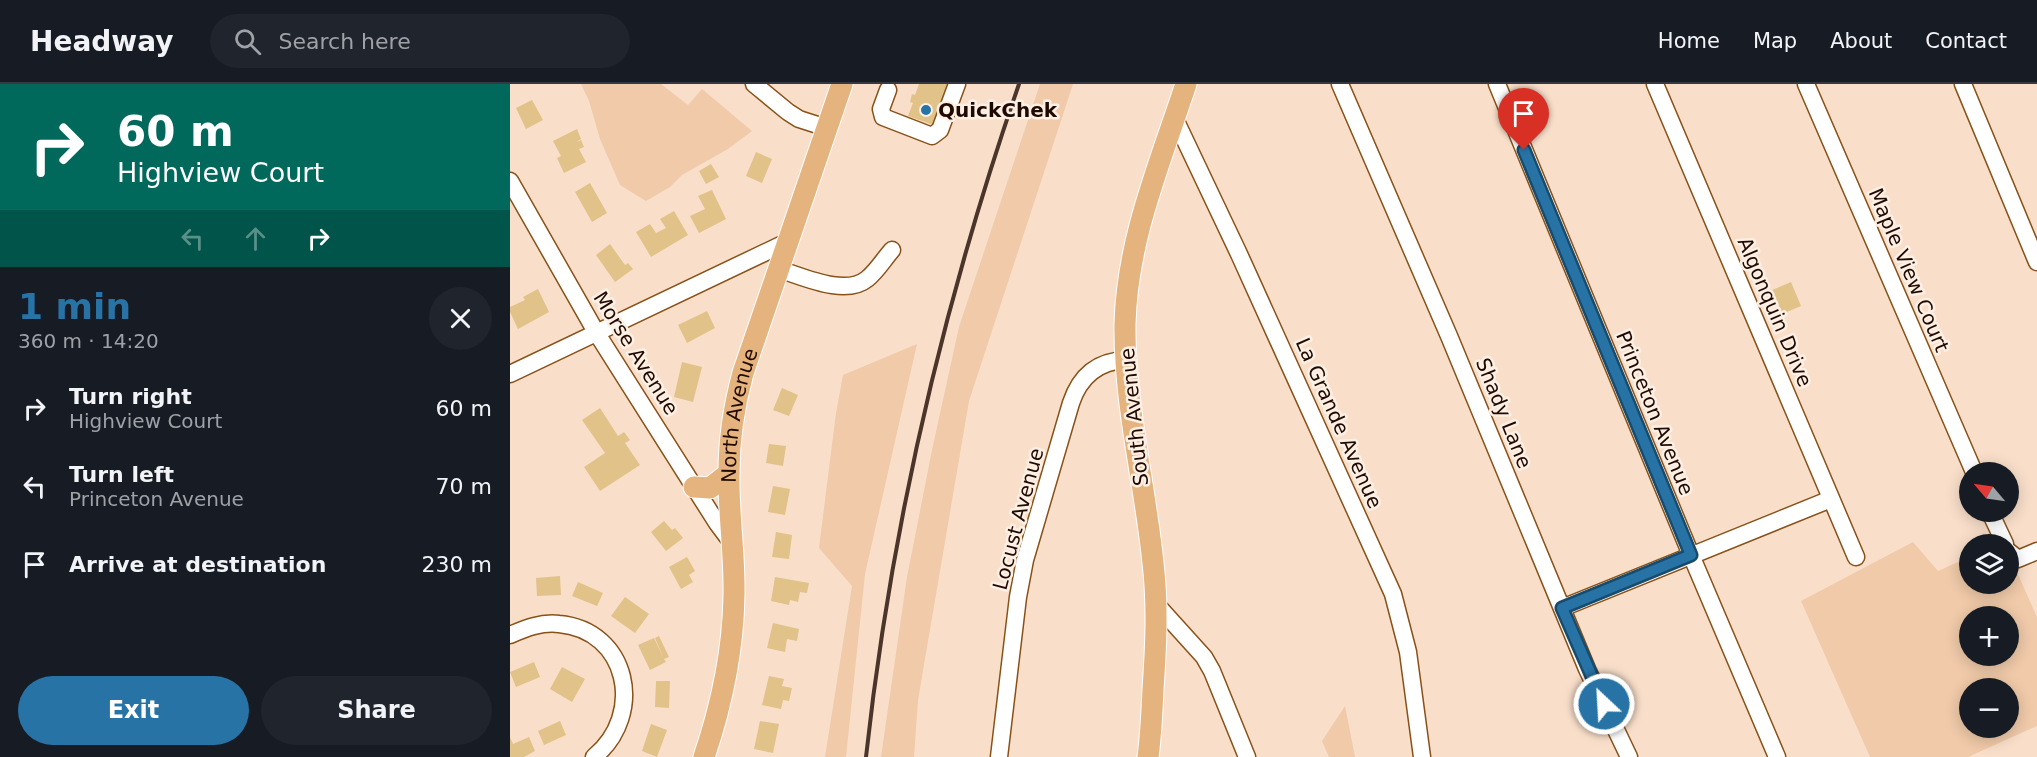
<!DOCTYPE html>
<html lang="en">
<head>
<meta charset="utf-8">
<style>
  body { margin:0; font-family:"DejaVu Sans",sans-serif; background:#20242c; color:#f1f3f6; height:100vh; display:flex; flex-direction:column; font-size:22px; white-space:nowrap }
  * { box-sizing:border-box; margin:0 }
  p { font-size:20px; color:#9ea1a6 }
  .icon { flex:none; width:33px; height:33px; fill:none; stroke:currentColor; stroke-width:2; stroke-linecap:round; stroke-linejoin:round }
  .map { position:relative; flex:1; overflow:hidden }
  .panel { display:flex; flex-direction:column; background:#171b24; width:510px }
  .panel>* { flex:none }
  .hud { background:#00695c; color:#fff; overflow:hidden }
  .needle { width:39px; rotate:299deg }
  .controls { position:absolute; left:1449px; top:378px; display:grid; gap:12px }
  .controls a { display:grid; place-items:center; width:60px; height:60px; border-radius:50%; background:#171b24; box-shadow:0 3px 15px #0003; font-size:30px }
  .pin { position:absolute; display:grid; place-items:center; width:51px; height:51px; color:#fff; margin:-62px -26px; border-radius:50% 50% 50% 0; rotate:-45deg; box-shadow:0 0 6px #0007 }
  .pin .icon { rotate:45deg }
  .me { position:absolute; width:66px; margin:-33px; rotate:335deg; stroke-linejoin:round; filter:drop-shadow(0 0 4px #0008) }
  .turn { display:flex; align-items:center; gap:21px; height:126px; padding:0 18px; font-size:27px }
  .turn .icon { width:78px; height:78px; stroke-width:2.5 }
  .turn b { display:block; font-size:42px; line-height:51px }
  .lanes { display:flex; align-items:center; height:57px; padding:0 18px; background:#0003; justify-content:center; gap:30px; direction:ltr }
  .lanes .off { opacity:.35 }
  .round { display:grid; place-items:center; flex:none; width:63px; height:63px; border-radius:32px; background:#20242c }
  .overview { display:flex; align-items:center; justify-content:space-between; height:102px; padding:0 18px }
  h1 { font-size:36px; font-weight:700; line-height:45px; color:#2773a6 }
  .cta { display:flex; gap:12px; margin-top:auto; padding:12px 18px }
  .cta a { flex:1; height:69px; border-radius:36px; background:#2773a6; color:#fff; font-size:24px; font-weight:700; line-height:69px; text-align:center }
  .cta a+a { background:#20242c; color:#f1f3f6 }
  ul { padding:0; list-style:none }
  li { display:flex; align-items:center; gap:18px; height:78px; padding:0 18px }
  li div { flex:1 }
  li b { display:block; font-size:22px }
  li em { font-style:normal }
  header { display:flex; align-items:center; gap:36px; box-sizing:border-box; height:84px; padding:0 30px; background:#171b24; border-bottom:2px solid #363941 }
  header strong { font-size:28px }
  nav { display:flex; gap:33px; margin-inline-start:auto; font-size:21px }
  .search { width:420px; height:54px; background:#20242c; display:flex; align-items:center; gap:15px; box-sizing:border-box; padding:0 21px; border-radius:33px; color:#9ea1a6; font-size:22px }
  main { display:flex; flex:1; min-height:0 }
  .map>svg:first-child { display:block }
  .green { fill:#f0caa9; fill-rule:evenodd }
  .building { fill:#e1c289 }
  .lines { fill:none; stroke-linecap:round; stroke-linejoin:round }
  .minor-casing { stroke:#885118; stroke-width:19 }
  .major-casing { stroke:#fff; stroke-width:23 }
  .minor { stroke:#fff; stroke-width:16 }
  .major { stroke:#e5b37d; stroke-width:21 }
  .rail { stroke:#4b3429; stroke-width:4 }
  .route-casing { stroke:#194b6c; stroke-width:15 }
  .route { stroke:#2773a6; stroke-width:10 }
  .poi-dot { fill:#2773a6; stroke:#fcefe4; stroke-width:2 }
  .labels { text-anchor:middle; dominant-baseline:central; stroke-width:5; stroke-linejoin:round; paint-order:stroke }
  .poi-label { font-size:20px; font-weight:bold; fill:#1f0900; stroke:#fcefe4; text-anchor:start }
  .street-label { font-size:20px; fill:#1f0900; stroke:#fcefe4 }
</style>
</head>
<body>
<header>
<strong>Headway</strong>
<div class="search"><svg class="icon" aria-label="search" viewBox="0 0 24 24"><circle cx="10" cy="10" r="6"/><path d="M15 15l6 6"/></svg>Search here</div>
<nav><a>Home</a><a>Map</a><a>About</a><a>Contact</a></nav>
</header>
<main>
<section class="panel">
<div class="hud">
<div class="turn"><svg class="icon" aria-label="right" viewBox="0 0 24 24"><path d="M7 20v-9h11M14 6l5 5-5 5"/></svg><div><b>60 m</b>Highview Court</div></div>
<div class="lanes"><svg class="icon off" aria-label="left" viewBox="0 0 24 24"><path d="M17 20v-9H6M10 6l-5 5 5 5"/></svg><svg class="icon off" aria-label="ahead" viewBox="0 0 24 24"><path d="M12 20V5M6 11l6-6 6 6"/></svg><svg class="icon" aria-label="right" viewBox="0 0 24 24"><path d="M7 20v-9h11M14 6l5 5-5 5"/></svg></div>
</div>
<div class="overview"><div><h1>1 min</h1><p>360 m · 14:20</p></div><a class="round"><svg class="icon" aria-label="close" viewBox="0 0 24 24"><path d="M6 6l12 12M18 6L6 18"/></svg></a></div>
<ul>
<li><svg class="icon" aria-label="right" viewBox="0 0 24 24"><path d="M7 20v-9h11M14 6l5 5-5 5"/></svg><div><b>Turn right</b><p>Highview Court</p></div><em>60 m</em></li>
<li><svg class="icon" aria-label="left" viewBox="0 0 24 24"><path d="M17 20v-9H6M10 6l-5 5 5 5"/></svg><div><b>Turn left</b><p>Princeton Avenue</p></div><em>70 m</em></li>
<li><svg class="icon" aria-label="arrive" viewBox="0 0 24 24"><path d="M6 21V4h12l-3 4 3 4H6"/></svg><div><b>Arrive at destination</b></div><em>230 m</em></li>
</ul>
<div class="cta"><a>Exit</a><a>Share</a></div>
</section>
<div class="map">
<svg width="1527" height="673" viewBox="0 0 1527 673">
  <rect width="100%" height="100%" fill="#f9dfca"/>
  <path class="green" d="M71 0H151L178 21 192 5 242 47 218 65 172 91 160 103 136 117 110 101 90 55 79 17Z
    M530 0H563L459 317 408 616 404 673H371L397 493 422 366 449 243Z
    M407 260 355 490 336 673H315L342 502 309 464 326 329 333 291Z
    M1403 458 1428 487 1459 473 1460 500H1498L1499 478 1506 486 1527 533V642L1458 673H1360L1291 517ZM1498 532V572H1460V532ZM1498 604V644H1460V604Z
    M835 622 845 673H819L812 657Z"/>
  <path class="building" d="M409 0H441L426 42 398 32 403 19 400 18 402 10 405 11Z
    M22 16 33 36 16 45 6 24Z
    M67 45 71 55 66 58 71 56 74 63 69 65 76 78 54 89 47 74 51 72 43 57Z
    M246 68 262 75 252 99 236 92Z
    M201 80 209 93 196 100 189 87Z
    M80 99 97 129 82 138 65 108Z
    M202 106 216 135 189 149 180 132 195 125 188 112Z
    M164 127 178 151 141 173 126 148 140 140 146 149 156 144 150 135Z
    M100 160 115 181 118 179 123 185 105 198 86 171Z
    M1281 198 1291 222 1272 230 1267 216 1264 217 1260 207Z
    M28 205 39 228 8 245 0 228V223L15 216 13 213Z
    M197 227 205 244 177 259 168 241Z
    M172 278 192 283 183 318 164 313Z
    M272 304 288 311 279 332 263 326Z
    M90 324 108 352 114 348 120 356 115 359 130 381 90 407 74 383 95 369 72 336Z
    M259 360 276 362 273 382 256 379Z
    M263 402 280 405 275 431 258 428Z
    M154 437 162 446 165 444 173 454 156 467 141 448Z
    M266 448 282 451 279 475 262 473Z
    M177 473 185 487 179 491 183 498 171 505 159 483Z
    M50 492 51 511 27 512 26 494Z
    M265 493 299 499 297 509 290 508 288 518 280 516 279 521 261 517Z
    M68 498 93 509 87 522 62 512Z
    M115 513 139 530 125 549 101 532Z
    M263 539 289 545 287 557 277 555 275 568 257 564Z
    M149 552 159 573 154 575 156 578 140 586 128 561 144 554 153 573 145 554Z
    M24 578 30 593 6 603 0 588Z
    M52 583 75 595 62 618 40 605Z
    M259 592 274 595 272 602 282 604 279 617 273 616 271 625 252 621Z
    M146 597H160L159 624 145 623Z
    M50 637 56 651 34 661 28 647Z
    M250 637 269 640 263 669 244 665Z
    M141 640 157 646 147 673 132 667Z
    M0 653 3 660 19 653 25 667 14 673H0Z"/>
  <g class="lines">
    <g class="minor-casing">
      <path id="minor" d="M244 0 278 28 289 35 317 44
        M830 0 939 252 1077 585 1119 673
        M987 0 1181 471 1267 673
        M1145 0 1346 473
        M1296 0 1464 388
        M1453 0 1527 178
        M378 6 371 25 373 33 422 52 430 46 447 0
        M665 35 729 170 883 510 898 568 912 673
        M0 97 86 248 207 439 222 459
        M268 185C292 192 335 213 357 195 367 187 374 175 382 166
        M0 290 277 158
        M1480 428 1495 460
        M1498 467 1508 475 1527 467
        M647 521 694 573 702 587 737 673
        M1052 524 1321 415
        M0 551C16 544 31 538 49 540 118 546 136 630 84 673
        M489 673 508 513 515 476 561 319C570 292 588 277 616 276"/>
    </g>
    <g class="major-casing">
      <g id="major">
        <path d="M184 403 200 404 219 389"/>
        <path id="s1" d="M194 673C212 620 223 568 224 512 225 470 218 429 219 388 219 354 224 322 233 289L332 0"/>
        <path d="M638 673C641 651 642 628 643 605 646 563 648 521 643 479 635 399 614 321 615 240 617 156 650 79 676 0"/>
      </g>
    </g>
    <use href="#minor" class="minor"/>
    <use href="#major" class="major"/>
    <path class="rail" d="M356 673C381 444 434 217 509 0"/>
  </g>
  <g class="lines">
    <g class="route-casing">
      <path id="route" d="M1014 66 1181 471 1052 524 1094 620"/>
    </g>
    <use href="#route" class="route"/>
  </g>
  <circle class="poi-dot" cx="416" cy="26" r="6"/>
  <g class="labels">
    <g class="poi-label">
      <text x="428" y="26">QuickChek</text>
    </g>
    <g class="street-label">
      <text transform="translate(1399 186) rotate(67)">Maple View Court</text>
      <text transform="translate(1265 228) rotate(67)">Algonquin Drive</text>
      <text transform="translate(126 269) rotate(58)">Morse Avenue</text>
      <text transform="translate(994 329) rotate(68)">Shady Lane</text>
      <text transform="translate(1145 329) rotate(68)">Princeton Avenue</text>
      <text stroke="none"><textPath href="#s1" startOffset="346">North Avenue</textPath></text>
      <text transform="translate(624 333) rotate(-96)">South Avenue</text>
      <text transform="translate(829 339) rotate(66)">La Grande Avenue</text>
      <text transform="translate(508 435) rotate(-75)">Locust Avenue</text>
    </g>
  </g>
</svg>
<div class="controls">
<a><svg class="needle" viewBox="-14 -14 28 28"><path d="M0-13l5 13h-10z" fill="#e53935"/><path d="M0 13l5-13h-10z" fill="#9ea1a6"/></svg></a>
<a><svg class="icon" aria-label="layers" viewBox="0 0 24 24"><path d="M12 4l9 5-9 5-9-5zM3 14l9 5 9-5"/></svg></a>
<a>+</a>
<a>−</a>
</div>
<div class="pin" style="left:1014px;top:66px;background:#d93025"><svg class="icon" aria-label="arrive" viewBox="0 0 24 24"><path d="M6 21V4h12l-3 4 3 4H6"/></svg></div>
<svg class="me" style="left:1094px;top:620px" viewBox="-20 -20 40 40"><circle r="17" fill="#2773a6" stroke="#fff" stroke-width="3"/><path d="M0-11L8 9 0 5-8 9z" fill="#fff"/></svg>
</div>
</main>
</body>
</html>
